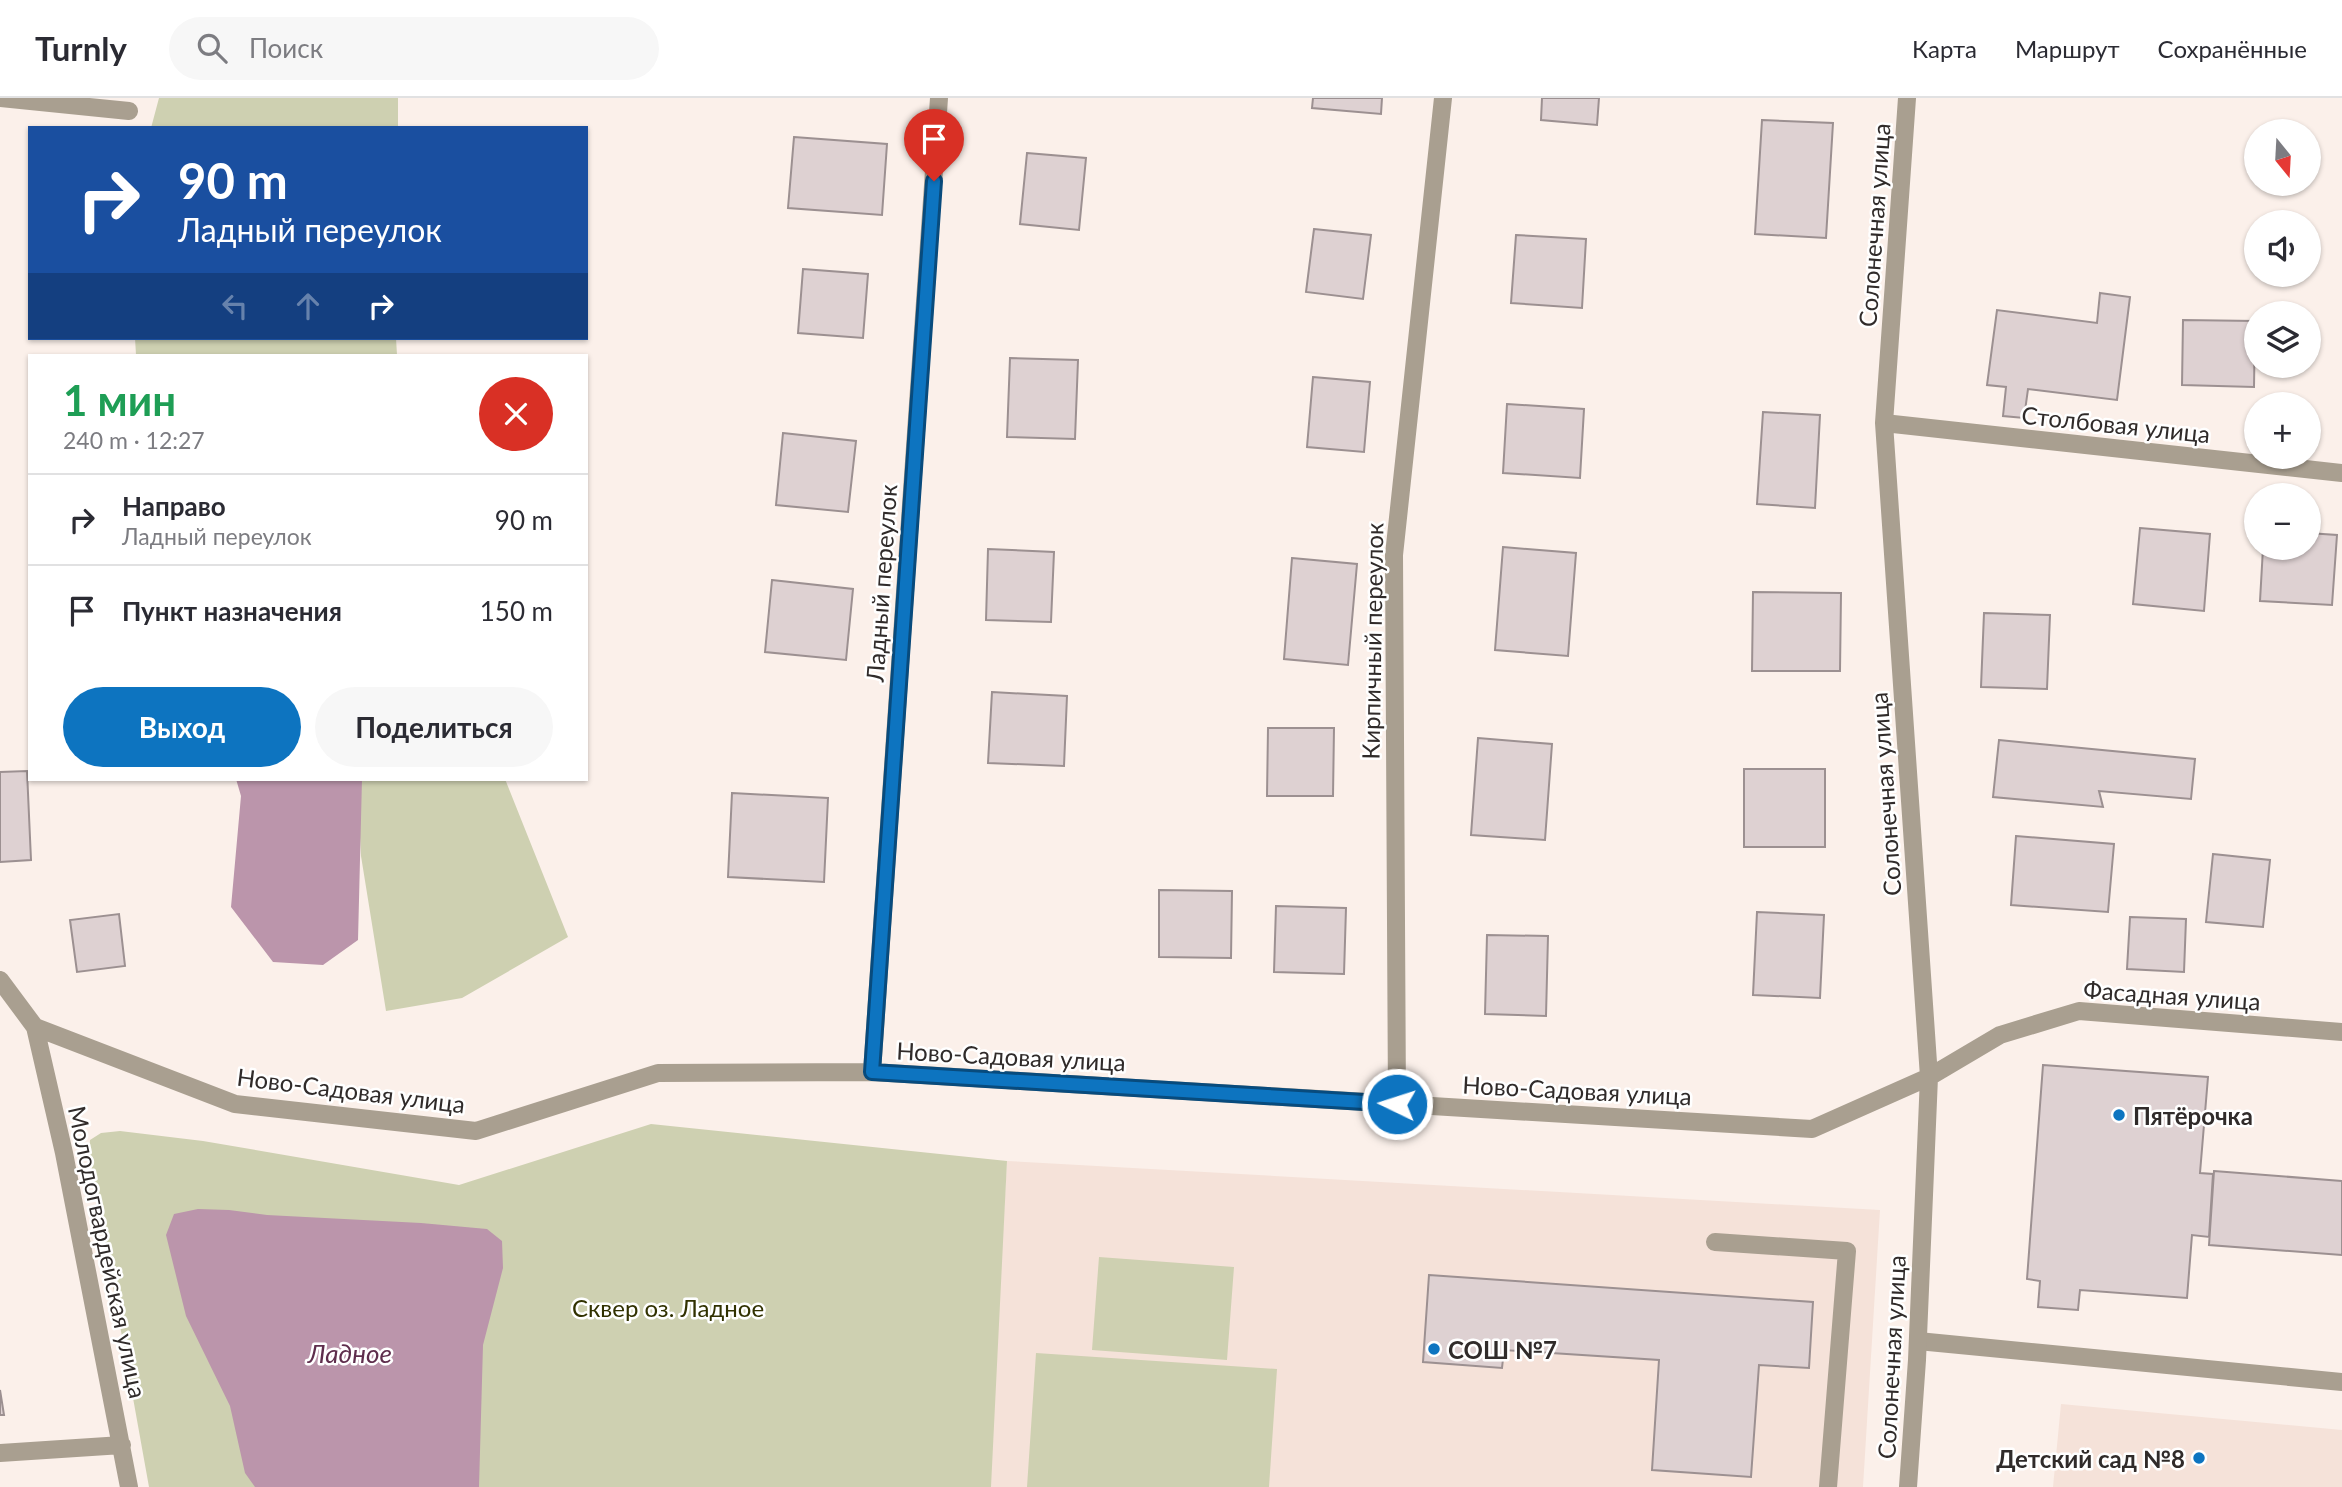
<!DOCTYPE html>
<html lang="ru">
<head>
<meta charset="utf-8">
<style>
  body { margin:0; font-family:Lato,sans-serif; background:#f7f7f7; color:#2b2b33; height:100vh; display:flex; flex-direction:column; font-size:26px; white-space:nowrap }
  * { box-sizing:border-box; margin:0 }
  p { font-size:23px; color:#7c7c81 }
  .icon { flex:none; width:38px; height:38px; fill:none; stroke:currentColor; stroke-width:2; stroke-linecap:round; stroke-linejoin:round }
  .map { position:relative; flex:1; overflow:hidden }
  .panel { position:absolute; left:28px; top:256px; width:560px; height:427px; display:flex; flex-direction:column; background:#fff; border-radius:0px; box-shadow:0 2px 5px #0004 }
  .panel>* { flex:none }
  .banner { position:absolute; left:28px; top:28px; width:560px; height:214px; border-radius:0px; box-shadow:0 2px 5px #0004; background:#1a4fa0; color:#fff; overflow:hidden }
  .needle { width:46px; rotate:162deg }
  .fabs { position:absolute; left:2244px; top:21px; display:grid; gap:14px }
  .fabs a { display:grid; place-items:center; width:77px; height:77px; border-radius:50%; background:#fff; box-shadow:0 2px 5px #0004; font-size:35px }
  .pin { position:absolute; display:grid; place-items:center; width:60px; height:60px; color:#fff; margin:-72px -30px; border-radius:50% 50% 50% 0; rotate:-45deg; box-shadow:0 0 7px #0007 }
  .pin .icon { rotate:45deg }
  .me { position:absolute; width:77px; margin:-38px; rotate:274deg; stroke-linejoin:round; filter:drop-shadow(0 0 5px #0008) }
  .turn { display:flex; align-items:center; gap:24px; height:147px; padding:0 35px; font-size:32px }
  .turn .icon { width:91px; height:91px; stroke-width:2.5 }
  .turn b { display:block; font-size:49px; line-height:60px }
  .lanes { display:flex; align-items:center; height:66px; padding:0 35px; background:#0003; justify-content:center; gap:35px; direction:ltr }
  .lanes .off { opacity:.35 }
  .round { display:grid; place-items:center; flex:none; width:74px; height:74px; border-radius:37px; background:#f7f7f7 }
  .overview { display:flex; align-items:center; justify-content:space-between; height:119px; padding:0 35px }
  h1 { font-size:42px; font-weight:700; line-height:52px; color:#1e9e55 }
  .button { display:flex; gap:14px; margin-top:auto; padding:14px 35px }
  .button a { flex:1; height:80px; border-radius:42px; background:#0d74c0; color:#fff; font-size:28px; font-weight:700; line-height:80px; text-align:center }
  .button a+a { background:#f7f7f7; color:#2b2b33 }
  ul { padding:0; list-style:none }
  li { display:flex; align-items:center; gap:21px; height:91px; padding:0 35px; border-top:2px solid #e1e1e2 }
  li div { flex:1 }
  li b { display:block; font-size:26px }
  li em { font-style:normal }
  header { display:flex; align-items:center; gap:42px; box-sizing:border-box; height:98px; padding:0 35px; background:#fff; border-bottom:2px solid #e1e1e2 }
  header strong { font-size:33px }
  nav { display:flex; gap:38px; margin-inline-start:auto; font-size:24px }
  .search { width:490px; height:63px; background:#f7f7f7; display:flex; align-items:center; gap:18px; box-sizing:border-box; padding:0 24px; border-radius:38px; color:#7c7c81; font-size:26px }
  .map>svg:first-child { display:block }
  .built { fill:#f5e2d9 }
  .green { fill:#ced0b1 }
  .water { fill:#bb95ab }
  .building { fill:#ded1d2; stroke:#9c9091; stroke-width:2 }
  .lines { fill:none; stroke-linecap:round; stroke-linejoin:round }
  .lane { stroke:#a99f90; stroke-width:18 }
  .street { stroke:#a99f90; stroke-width:18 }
  .route-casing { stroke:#084b7d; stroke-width:18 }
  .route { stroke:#0d74c0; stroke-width:12 }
  .poi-dot { fill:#0d74c0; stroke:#fff; stroke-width:2.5 }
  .labels { text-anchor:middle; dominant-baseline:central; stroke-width:5; stroke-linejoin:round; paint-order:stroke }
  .street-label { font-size:24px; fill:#302b2a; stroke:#fff }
  .poi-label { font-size:24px; font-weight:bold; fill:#302b2a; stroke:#fff; text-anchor:start }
  .park-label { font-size:24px; fill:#313100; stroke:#fff }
  .water-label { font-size:26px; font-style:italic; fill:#5e2d4c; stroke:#fff }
</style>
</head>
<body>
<header>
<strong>Turnly</strong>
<div class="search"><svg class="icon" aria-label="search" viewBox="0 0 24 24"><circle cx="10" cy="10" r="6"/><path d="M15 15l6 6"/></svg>Поиск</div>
<nav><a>Карта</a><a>Маршрут</a><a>Сохранённые</a></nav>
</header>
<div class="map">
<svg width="2342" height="1389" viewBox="0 0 2342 1389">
  <rect width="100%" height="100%" fill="#fbf0ea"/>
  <path class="built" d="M1007 1063 1880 1112 1863 1389H988Z
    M2061 1306 2342 1332V1389H2053Z"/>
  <path class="green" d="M159 0H398V30H151Z
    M135 240H396L397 257H136Z
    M357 681H505L568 839 462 900 386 913 361 758Z
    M651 1026 1007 1063 991 1389H149L89 1055 90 1042 101 1035 120 1033 203 1043 459 1087Z
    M1099 1159 1234 1169 1227 1262 1092 1252Z
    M1036 1255 1277 1271 1269 1389H1027Z"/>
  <path class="water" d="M236 681H362L358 842 323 867 273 864 231 809 241 698Z
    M198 1111 229 1112 267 1117 421 1125 487 1131 502 1143 503 1170 483 1247 479 1389H255L245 1375 230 1308 186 1218 166 1137 174 1116Z"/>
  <path class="building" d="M1313 0H1382L1381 16 1312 10Z
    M1542 0H1599L1597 27 1541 22Z
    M1762 22 1833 25 1826 140 1755 136Z
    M794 39 887 46 882 117 788 110Z
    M1027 55 1086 60 1079 132 1020 126Z
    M1314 131 1371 137 1363 201 1306 194Z
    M1516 137 1586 141 1582 210 1511 205Z
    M803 171 868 176 863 240 798 235Z
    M2100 195 2130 199 2117 302 2028 291 2024 320 2003 318 2006 289 1987 287 1997 212 2097 225Z
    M2183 222 2255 223 2254 289 2182 287Z
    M1010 260 1078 262 1075 341 1007 339Z
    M1313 279 1370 284 1364 354 1307 349Z
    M1507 306 1584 311 1580 380 1503 375Z
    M1763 314 1820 317 1815 410 1757 406Z
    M783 335 856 343 848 414 776 407Z
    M2140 430 2210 436 2204 513 2133 506Z
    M2308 435 2337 437 2332 507 2260 503 2263 450H2308Z
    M1503 449 1576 455 1568 558 1495 552Z
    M988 451 1054 454 1051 524 986 522Z
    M1292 460 1357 466 1348 567 1284 561Z
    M772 482 853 491 846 562 765 554Z
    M1753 494 1841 495 1840 573H1752Z
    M1984 515 2050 517 2047 591 1981 589Z
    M992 594 1067 598 1064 668 988 665Z
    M1268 630H1334L1333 698H1267Z
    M1478 640 1552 646 1545 742 1471 737Z
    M1999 642 2195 661 2191 701 2099 693 2103 709 1993 699Z
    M1744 671H1825V749H1744Z
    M27 673 31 762 0 764V674Z
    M732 695 828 700 824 784 728 779Z
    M2016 738 2114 746 2108 814 2011 807Z
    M2213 756 2270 762 2263 829 2206 824Z
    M1159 792 1232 793 1231 860 1159 859Z
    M1276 808 1346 810 1344 876 1274 874Z
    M1757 814 1824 817 1820 900 1753 897Z
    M119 816 125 868 77 874 70 822Z
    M2130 819 2186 821 2184 874 2127 871Z
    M1487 837 1548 838 1546 918 1485 916Z
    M2043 967 2208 979 2200 1075 2213 1076 2209 1139 2192 1137 2187 1200 2080 1192 2078 1212 2038 1209 2040 1183 2027 1181Z
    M2214 1073 2342 1083V1157L2209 1147Z
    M1429 1177 1813 1204 1809 1270 1759 1267 1751 1379 1652 1372 1659 1262 1504 1252 1502 1270 1423 1264Z
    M0 1292 4 1317H0Z"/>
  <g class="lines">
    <path class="lane" d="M1715 1144 1847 1153 1828 1389
      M1918 1243 2342 1284"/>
    <path class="street" d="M0 0 129 13
      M1907 0 1884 325 1929 979 1917 1262 1908 1389
      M1884 325 2342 375
      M0 882 35 929 235 1006 476 1033 658 975 872 974 1812 1031 1929 979 2000 937 2079 913 2342 934
      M35 929 64 1055 129 1389
      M872 974 939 0
      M1397 1006 1394 457 1443 0
      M0 1355 122 1347"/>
  </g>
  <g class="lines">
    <g class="route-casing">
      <path id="route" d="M934 83 872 974 1397 1006"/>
    </g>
    <use href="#route" class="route"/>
  </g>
  <g class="poi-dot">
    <circle cx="2119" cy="1017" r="7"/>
    <circle cx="1434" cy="1251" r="7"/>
    <circle cx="2199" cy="1360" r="7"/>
  </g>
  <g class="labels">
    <g class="street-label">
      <text transform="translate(1874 127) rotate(-86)">Солонечная улица</text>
      <text transform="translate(2116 326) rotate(6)">Столбовая улица</text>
      <text transform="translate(881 485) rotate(-86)">Ладный переулок</text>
      <text transform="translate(1372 543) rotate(-89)">Кирпичный переулок</text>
      <text transform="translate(1885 696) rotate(-94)">Солонечная улица</text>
      <text transform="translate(2172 897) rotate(4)">Фасадная улица</text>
      <text transform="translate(1011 958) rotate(3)">Ново-Садовая улица</text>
      <text transform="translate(351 992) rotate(7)">Ново-Садовая улица</text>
      <text transform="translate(1577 992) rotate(3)">Ново-Садовая улица</text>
      <text transform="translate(108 1154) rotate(78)">Молодогвардейская улица</text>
      <text transform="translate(1891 1259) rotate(-87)">Солонечная улица</text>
    </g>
    <g class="poi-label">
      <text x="2133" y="1017">Пятёрочка</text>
      <text x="1448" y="1251">СОШ №7</text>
      <text x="2185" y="1360" text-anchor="end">Детский сад №8</text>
    </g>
    <g class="park-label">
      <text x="668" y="1209">Сквер оз. Ладное</text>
    </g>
    <g class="water-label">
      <text x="350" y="1255">Ладное</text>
    </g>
  </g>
</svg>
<div class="fabs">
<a><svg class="needle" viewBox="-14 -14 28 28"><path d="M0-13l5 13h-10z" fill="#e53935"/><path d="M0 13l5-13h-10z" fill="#7c7c81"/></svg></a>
<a><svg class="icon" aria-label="sound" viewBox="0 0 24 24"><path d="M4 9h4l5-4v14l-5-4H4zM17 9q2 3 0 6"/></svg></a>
<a><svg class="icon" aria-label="layers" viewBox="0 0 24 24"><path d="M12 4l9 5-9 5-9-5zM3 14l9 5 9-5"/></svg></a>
<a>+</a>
<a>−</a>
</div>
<div class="pin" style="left:934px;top:83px;background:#d93025"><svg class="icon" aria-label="arrive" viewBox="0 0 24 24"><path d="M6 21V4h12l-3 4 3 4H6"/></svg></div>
<svg class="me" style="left:1397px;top:1006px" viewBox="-20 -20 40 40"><circle r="17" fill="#0d74c0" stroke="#fff" stroke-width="3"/><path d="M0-11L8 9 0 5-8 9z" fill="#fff"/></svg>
<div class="banner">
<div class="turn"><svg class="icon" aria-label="right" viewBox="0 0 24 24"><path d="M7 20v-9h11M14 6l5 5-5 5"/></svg><div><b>90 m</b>Ладный переулок</div></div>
<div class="lanes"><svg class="icon off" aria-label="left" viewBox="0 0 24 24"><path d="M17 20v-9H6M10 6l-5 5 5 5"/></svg><svg class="icon off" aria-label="ahead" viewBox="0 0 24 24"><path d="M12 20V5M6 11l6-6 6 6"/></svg><svg class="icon" aria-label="right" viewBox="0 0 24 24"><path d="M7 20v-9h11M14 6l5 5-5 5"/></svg></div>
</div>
<section class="panel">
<div class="overview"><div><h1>1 мин</h1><p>240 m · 12:27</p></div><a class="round" style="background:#d93025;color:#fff"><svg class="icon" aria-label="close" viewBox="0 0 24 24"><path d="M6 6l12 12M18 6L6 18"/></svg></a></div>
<ul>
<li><svg class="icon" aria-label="right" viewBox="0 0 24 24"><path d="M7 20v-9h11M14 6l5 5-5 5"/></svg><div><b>Направо</b><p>Ладный переулок</p></div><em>90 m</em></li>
<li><svg class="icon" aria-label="arrive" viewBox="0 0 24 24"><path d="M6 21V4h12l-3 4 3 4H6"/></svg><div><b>Пункт назначения</b></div><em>150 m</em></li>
</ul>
<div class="button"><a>Выход</a><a>Поделиться</a></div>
</section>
</div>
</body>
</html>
